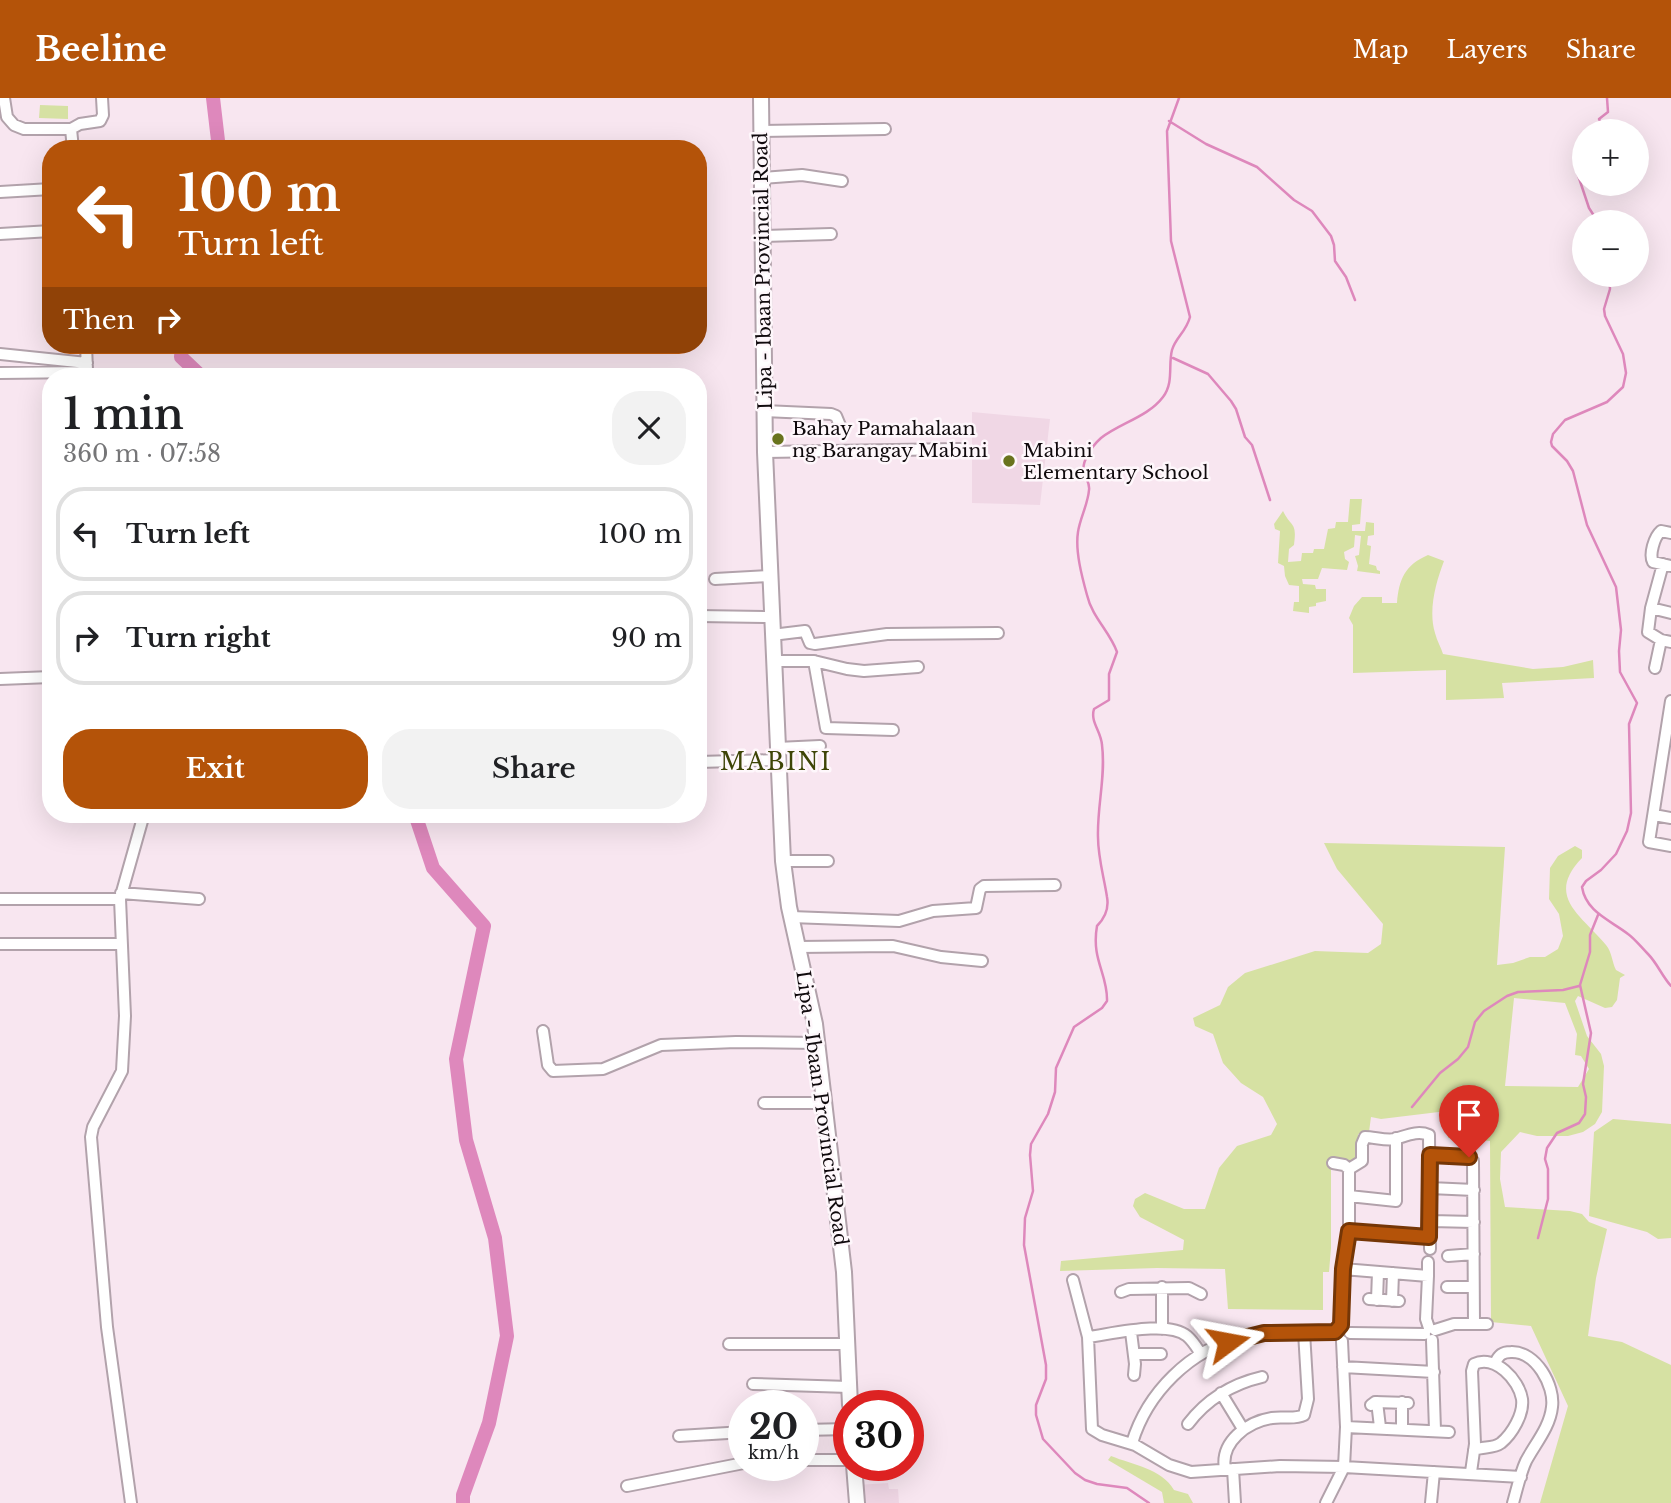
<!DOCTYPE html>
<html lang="en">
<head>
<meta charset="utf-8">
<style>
  body { margin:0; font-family:"Libre Baskerville",serif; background:#f2f2f2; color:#202124; height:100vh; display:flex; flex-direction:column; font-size:26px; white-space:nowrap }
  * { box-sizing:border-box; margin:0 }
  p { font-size:23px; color:#757577 }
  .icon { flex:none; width:38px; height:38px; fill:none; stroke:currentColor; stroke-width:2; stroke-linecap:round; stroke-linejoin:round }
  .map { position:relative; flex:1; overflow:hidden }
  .side { position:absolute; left:42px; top:270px; width:665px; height:455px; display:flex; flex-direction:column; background:#fff; border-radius:28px; box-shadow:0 7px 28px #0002 }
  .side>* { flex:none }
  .banner { position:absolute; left:42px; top:42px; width:665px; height:214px; border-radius:28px; box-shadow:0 7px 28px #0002; background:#b45309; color:#fff; overflow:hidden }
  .controls { position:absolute; left:1572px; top:21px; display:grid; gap:14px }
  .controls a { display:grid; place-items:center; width:77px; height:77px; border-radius:50%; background:#fff; box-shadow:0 7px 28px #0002; font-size:35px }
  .speed { position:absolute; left:728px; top:1292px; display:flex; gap:14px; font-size:35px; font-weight:700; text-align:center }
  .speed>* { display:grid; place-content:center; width:91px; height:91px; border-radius:50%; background:#fff; box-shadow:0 7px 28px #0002; line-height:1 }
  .speed small { font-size:18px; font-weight:400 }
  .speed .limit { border:10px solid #d22; background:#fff; color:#111 }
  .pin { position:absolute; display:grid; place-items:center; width:60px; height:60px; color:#fff; margin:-72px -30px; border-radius:50% 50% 50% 0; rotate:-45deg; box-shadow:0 0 7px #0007 }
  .pin .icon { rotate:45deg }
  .me { position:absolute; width:77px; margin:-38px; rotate:77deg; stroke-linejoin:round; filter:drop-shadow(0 0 5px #0008) }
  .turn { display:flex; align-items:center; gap:24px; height:147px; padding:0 21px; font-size:32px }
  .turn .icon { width:91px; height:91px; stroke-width:2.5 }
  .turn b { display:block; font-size:49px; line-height:60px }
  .then { display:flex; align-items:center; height:66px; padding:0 21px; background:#0003; gap:14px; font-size:26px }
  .round { display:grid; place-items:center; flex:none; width:74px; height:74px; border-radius:28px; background:#f2f2f2 }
  .head { display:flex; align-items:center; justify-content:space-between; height:119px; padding:0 21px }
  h1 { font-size:42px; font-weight:600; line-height:52px }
  .primary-button { display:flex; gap:14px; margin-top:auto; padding:14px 21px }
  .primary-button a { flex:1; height:80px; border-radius:28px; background:#b45309; color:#fff; font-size:28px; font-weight:600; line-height:80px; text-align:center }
  .primary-button a+a { background:#f2f2f2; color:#202124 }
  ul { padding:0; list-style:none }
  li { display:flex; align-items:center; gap:21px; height:94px; margin:0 14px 10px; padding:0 7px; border:4px solid #e0e0e0; border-radius:28px }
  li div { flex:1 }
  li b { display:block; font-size:26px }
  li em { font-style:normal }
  header { display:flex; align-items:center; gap:42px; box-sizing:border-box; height:98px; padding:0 35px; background:#b45309; color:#fff }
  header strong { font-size:33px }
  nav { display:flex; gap:38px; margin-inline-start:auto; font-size:24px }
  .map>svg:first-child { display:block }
  .built { fill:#f0d7e5 }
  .green { fill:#d6e1a3; fill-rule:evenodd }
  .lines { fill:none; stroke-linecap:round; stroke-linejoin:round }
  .stream { stroke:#de88bc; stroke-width:2.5 }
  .river { stroke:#de88bc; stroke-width:14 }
  .minor-casing { stroke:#b2a2ab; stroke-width:14 }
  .major-casing { stroke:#b2a2ab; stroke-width:18 }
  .minor { stroke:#fff; stroke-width:10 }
  .major { stroke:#fff; stroke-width:14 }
  .route-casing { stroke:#753606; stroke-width:18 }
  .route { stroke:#b45309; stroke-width:12 }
  .poi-dot { fill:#69731d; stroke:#fef7fb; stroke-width:2.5 }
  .labels { text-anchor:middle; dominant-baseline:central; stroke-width:5; stroke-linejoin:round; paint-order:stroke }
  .street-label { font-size:19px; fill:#100a0d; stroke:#fef7fb }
  .poi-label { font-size:19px; fill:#100a0d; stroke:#fef7fb; text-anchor:start }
  .quarter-label { font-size:23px; letter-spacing:2px; fill:#3e4507; stroke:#fef7fb }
</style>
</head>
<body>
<header>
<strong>Beeline</strong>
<nav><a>Map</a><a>Layers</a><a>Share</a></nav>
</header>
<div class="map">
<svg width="1671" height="1405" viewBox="0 0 1671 1405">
  <rect width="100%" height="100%" fill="#f8e6f0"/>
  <path class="built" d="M972 314 1050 321 1040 407 972 405Z
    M888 1385 889 1391H898L899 1405H860L857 1387Z"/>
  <path class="green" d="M40 7 68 8V21L39 20Z
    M1350 401H1362L1360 426 1352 427V433H1365L1366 424 1374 425V437L1368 438 1367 447 1371 448 1369 466 1376 468 1377 472 1380 473V476L1357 473 1358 468 1355 458 1359 457 1361 438 1355 437 1354 449 1344 454 1345 461 1349 464 1347 472 1322 470 1318 481H1302L1303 486 1315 487 1316 491H1326V503L1316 505V508L1309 509V515L1293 513 1294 504H1299V488L1289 487 1285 478 1284 468 1278 465 1280 433 1275 431 1274 426 1283 413C1292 431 1297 423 1294 447L1289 451 1288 464 1301 463 1302 455H1313L1314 451H1324L1328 431 1335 430 1336 424H1348Z
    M1428 457 1444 463C1436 484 1428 512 1435 535 1437 543 1441 549 1443 556L1533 571 1563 569 1593 562 1594 580 1502 585 1504 600 1446 602V572L1353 575V527L1349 520 1354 508 1362 499H1382V505H1397C1399 481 1405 467 1428 457Z
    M1324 745 1505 749 1497 867 1513 865 1530 859H1545L1558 851 1563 838 1559 816 1549 801 1550 770 1558 758 1575 748 1582 752V760C1544 799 1583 818 1606 847 1612 854 1612 864 1616 872L1625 877 1620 880 1617 902 1612 909 1605 910 1578 898 1575 903 1587 938 1601 956 1604 968 1602 1014 1595 1026 1583 1034 1568 1038H1537L1520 1034 1501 1054 1500 1081 1505 1109 1570 1113 1582 1116 1589 1124 1607 1131 1596 1180 1588 1238 1622 1244 1671 1267V1405H1540L1568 1308 1531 1228 1491 1224 1490 1043 1448 1040 1447 1013 1381 1021 1371 1019 1369 1034 1358 1036 1359 1054 1355 1062 1350 1064 1345 1061H1331V1150L1329 1174H1323V1212L1228 1211 1225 1171 1157 1170 1060 1173 1061 1163 1183 1152 1184 1142 1140 1119 1133 1108 1135 1101 1145 1095 1184 1111H1205L1219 1070 1237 1048 1271 1037 1277 1026 1263 999 1241 985 1223 965 1213 936 1195 928 1193 920 1220 907 1228 889 1245 875 1315 853 1368 855 1381 846 1383 826 1337 771ZM1514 900 1565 905 1577 936 1575 957 1581 958 1589 971 1578 989 1505 988Z
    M1613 1021 1671 1026V1140L1658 1141 1647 1134 1589 1118 1594 1034Z
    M1111 1358C1133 1367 1161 1370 1174 1392L1188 1396 1193 1405H1164L1162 1394 1108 1362Z"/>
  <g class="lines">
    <path class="stream" d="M1169 23 1206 46 1257 69 1294 102 1312 113 1331 138 1334 147 1335 163 1346 179 1355 202
      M1603 33V29L1599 21 1608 14 1607 0
      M1584 56 1575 62V68L1589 110 1598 124
      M1609 177 1610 191 1604 211 1605 218 1623 256 1626 275 1623 289 1607 304 1565 322 1553 336 1551 344 1552 348 1567 363 1573 373 1587 427 1616 489 1621 532 1619 553 1620 574 1637 605 1629 626 1631 715 1627 733 1616 756 1601 772 1586 783 1582 789C1586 814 1610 822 1628 836 1635 841 1641 849 1648 856 1657 865 1662 878 1671 888
      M1173 260 1208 276 1231 303 1236 311 1245 339 1252 347 1270 402
      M1412 1009 1440 975 1458 961 1468 949 1475 924 1484 913 1507 898 1518 894 1563 892 1579 888
      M1538 1140 1548 1101V1071L1545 1061 1547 1050 1557 1035 1579 1025 1585 1016 1586 999 1583 986 1591 935 1580 887 1590 854V837L1598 817
      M1149 1405 1127 1390 1097 1386 1085 1382 1075 1375 1043 1341 1036 1317V1307L1046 1281V1267L1024 1147 1025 1120 1033 1093 1030 1057 1031 1046 1048 1016 1055 994 1056 970 1074 929 1102 910 1107 903C1108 876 1091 862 1097 828 1105 820 1109 810 1107 799 1104 779 1098 760 1098 739 1097 708 1106 678 1102 647 1101 633 1090 624 1094 611L1109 602V576L1117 554C1110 534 1092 519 1087 497 1082 479 1075 453 1078 434 1080 420 1088 406 1089 392 1090 386 1087 383 1085 377 1079 366 1092 348 1101 340 1120 325 1148 319 1163 299 1174 285 1168 267 1172 252 1176 239 1186 234 1190 219L1171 143 1167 33 1179 0"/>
    <path class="river" d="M213 0 219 51
      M182 247 181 259 201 278
      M415 716 433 770 484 828 456 961 466 1042 495 1140 507 1238 489 1325 463 1397V1405"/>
    <g class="minor-casing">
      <path id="minor" d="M4 0 7 19 14 27 24 31H71L80 26 100 23 103 17 102 0
        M71 31 73 51
        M762 33 885 31
        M762 80 802 77 842 83
        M0 94 51 91
        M0 136 51 133
        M764 138 831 136
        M86 247 87 272
        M0 256 87 265
        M0 275 87 274
        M764 313 831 316 836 318 841 330
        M765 354 960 351
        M1671 435 1661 433C1654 439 1649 457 1653 464L1671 468
        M1663 466 1651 510 1648 534 1661 542 1671 544
        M715 481 769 478
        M1651 510 1671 515
        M698 518 771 519
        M772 537 805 533 810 545 815 546 887 536 998 535
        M773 563H814L826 630 893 632
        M814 563 847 571 864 573 918 569
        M1655 570 1661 542
        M0 581 51 579
        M1671 603 1649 744 1671 748
        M777 650 820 648
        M698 664 778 662
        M1654 717 1671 720
        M783 763H828
        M121 795 199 801
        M0 801H120
        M791 819 899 823 933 813 976 810 980 791 984 788 1055 787
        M0 846H122
        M798 849 893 848 941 859 982 863
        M543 933 548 967 553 973 603 971 661 947 736 944 817 945
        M764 1005H823
        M1430 1057 1466 1058 1473 1063 1474 1226
        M1333 1065 1344 1067 1349 1071
        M1349 1071 1362 1063V1046L1365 1039C1374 1039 1386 1043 1395 1041 1406 1038 1417 1032 1429 1037L1430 1151
        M1430 1090 1474 1092
        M1349 1098 1396 1103V1040
        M1431 1123 1474 1124
        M1349 1133V1071
        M1448 1158 1474 1156
        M1343 1171 1428 1178 1426 1221 1429 1230
        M1428 1178V1164
        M1073 1182 1088 1239 1092 1331 1102 1337 1135 1347 1169 1367 1191 1374 1280 1368 1344 1369 1521 1379
        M1447 1189H1473
        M1121 1194 1129 1191 1189 1190 1201 1196
        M1369 1201 1399 1203
        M1377 1202 1378 1174
        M1392 1203 1393 1175
        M1341 1227 1342 1175 1349 1133 1429 1139
        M1162 1231V1189
        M1435 1232 1454 1226H1487
        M1131 1234 1135 1266 1134 1277
        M1304 1234 1308 1301 1304 1317
        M1350 1235 1425 1236
        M1088 1239C1112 1236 1168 1222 1187 1238 1193 1243 1197 1250 1201 1256
        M1432 1242 1435 1332
        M729 1246H849
        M1134 1256H1161
        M1495 1265C1499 1257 1502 1254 1511 1254 1536 1253 1555 1288 1552 1309 1550 1329 1535 1346 1526 1363 1520 1376 1517 1391 1513 1405
        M1343 1269 1434 1274
        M753 1286 849 1289
        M1221 1295 1243 1331
        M1377 1304 1380 1329
        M1371 1307 1375 1304 1408 1305
        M1188 1326C1207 1301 1232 1286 1262 1279
        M1346 1329 1449 1334
        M1402 1331V1304
        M803 1332 849 1331
        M679 1338 744 1334
        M1132 1345C1147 1295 1190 1251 1243 1239 1273 1232 1304 1234 1335 1234
        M803 1362H849
        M1225 1371C1220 1344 1247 1324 1272 1320 1283 1318 1294 1322 1304 1317
        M1233 1371 1235 1405
        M1471 1374 1475 1346 1472 1273 1474 1266C1495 1256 1519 1282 1522 1301 1524 1316 1512 1336 1501 1345 1493 1351 1483 1348 1474 1352
        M627 1388 744 1365
        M131 1405 107 1229 91 1039 93 1029 122 973 125 918 120 801 144 716
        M1326 1405 1344 1369 1346 1329 1342 1243
        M1431 1405 1434 1374"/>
    </g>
    <g class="major-casing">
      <path id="major" d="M761 0 765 354 783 763 789 809 815 926 844 1174 850 1307
        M854 1367 857 1405"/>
    </g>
    <use href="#minor" class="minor"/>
    <use href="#major" class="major"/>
  </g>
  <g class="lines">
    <g class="route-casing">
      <path id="route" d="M1228 1244 1264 1235 1335 1234 1341 1227 1343 1171 1349 1133 1429 1139 1430 1057 1469 1059"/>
    </g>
    <use href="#route" class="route"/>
  </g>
  <g class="poi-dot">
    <circle cx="778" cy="341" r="7"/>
    <circle cx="1009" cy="363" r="7"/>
  </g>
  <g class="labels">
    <g class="street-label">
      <text transform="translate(763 173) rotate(-91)">Lipa - Ibaan Provincial Road</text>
      <text transform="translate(822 1010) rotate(82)">Lipa - Ibaan Provincial Road</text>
    </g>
    <g class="poi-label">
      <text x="792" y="330">Bahay Pamahalaan<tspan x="792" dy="22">ng Barangay Mabini</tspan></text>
      <text x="1023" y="352">Mabini<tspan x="1023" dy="22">Elementary School</tspan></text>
    </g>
    <g class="quarter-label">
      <text x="776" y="664">MABINI</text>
    </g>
  </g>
</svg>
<div class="controls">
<a>+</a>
<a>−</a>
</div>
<div class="speed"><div>20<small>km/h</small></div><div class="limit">30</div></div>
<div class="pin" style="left:1469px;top:1059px;background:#d93025"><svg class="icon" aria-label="arrive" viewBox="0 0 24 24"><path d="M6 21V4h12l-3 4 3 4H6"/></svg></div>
<svg class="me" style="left:1228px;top:1244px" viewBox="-20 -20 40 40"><path d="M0-17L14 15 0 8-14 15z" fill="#b45309" stroke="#fff" stroke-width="4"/></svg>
<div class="banner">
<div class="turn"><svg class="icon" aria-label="left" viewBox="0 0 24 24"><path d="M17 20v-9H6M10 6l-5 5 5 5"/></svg><div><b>100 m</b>Turn left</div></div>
<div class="then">Then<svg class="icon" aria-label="right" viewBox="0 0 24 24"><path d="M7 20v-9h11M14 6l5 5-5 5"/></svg></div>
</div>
<section class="side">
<div class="head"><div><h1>1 min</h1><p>360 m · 07:58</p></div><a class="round"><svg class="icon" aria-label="close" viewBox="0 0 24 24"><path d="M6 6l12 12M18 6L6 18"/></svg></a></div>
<ul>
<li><svg class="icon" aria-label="left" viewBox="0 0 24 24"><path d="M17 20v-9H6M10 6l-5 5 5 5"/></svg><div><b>Turn left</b></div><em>100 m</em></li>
<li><svg class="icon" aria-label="right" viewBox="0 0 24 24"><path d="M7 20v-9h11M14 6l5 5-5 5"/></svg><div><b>Turn right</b></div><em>90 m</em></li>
</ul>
<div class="primary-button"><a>Exit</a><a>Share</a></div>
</section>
</div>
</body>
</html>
